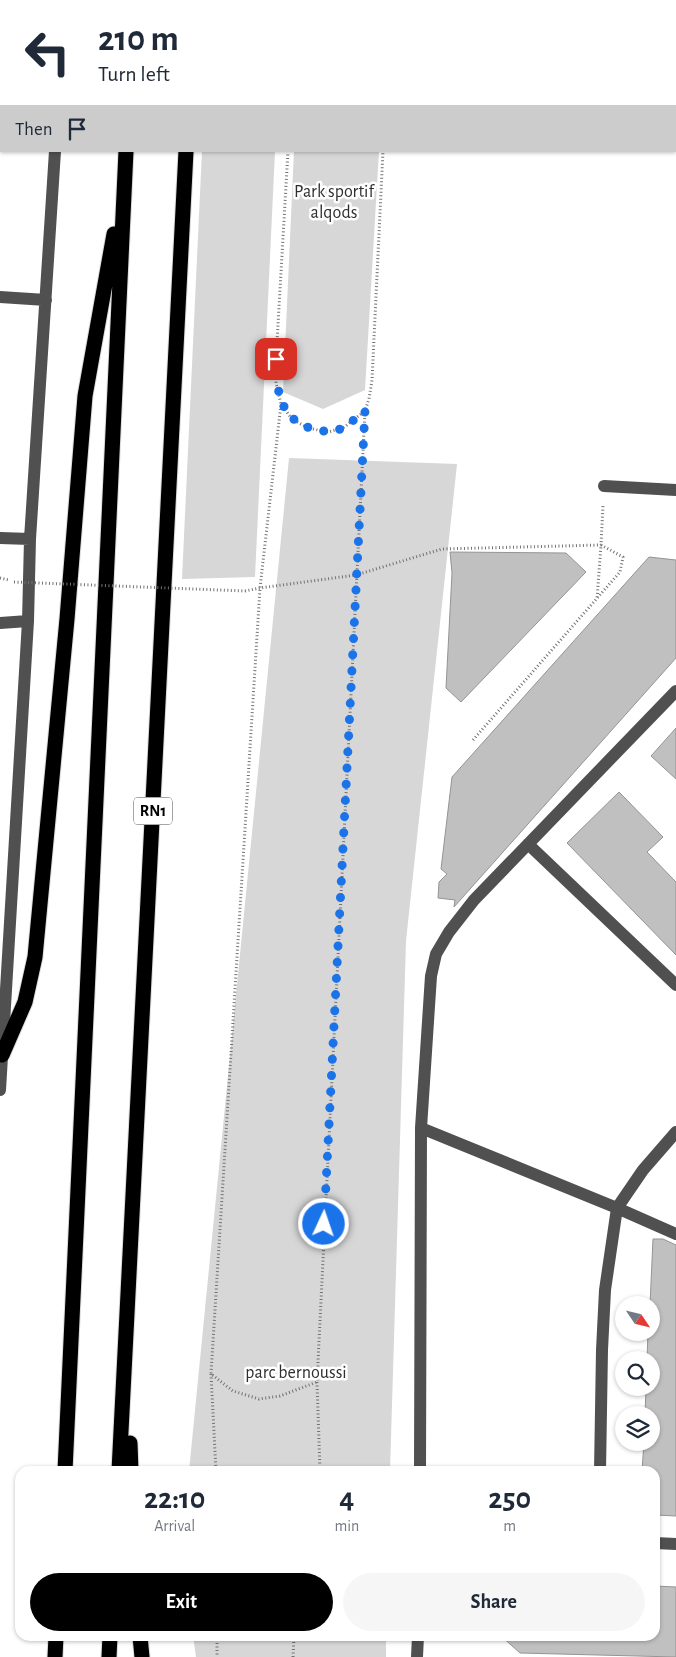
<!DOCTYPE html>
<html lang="en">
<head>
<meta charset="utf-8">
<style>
  body { margin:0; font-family:"Alegreya Sans",sans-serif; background:#f6f6f7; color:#1f2937; height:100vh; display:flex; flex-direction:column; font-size:19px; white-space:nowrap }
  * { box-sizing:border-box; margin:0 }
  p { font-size:16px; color:#747a83 }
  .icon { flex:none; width:28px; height:28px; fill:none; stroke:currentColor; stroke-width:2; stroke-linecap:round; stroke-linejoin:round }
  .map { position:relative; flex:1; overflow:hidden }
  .drawer { position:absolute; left:15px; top:1466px; width:645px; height:175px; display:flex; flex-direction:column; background:#fff; border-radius:15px; box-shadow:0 1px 4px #0004 }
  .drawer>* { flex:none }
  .banner { position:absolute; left:0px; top:0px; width:676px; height:152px; box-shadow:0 1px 4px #0004; background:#fff; color:#1f2937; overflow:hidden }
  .needle { width:32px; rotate:125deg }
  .fabs { position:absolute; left:615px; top:1296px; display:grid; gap:10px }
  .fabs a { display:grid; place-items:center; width:45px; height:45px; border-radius:50%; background:#fff; box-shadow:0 1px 4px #0004; font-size:25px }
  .pin { position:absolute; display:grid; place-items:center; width:42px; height:42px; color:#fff; margin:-21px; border-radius:10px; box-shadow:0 2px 8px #0006 }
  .me { position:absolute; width:55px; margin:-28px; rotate:3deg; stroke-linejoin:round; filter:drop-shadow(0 0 4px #0008) }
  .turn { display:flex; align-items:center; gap:18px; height:105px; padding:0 15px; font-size:22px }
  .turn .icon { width:65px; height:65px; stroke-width:2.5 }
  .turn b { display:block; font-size:35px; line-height:42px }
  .then { display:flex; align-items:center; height:48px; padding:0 15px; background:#0003; gap:10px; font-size:19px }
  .eta { display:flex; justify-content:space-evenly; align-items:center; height:85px; text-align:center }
  .eta b { font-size:30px; font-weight:700; line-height:35px }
  .primary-button { display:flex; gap:10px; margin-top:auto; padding:10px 15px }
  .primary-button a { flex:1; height:58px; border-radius:30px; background:#000; color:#fff; font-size:20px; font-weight:700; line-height:58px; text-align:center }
  .primary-button a+a { background:#f6f6f7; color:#1f2937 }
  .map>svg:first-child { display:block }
  .green { fill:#d7d7d7 }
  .building { fill:#c0c0c0; stroke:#949494 }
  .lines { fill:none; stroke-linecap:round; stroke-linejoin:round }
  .highway-casing { stroke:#dbdbdb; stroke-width:17 }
  .path { stroke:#727272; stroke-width:3; stroke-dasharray:1 2.5; stroke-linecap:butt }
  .minor { stroke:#505050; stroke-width:12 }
  .highway { stroke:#000; stroke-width:15 }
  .path-bridge { stroke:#727272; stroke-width:3; stroke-dasharray:1 2.5; stroke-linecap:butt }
  .route { stroke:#1a73e8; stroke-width:9; stroke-dasharray:0 16.2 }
  .labels { text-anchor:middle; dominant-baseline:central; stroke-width:5; stroke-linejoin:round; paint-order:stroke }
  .shield { fill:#fff; stroke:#4c4c4c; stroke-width:1 }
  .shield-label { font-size:16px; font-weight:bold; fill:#000 }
  .park-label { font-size:18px; fill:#2e2e2e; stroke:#fff }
</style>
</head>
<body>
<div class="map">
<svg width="676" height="1657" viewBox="0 0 676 1657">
  <rect width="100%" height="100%" fill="#fff"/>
  <path class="green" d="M202 151H275L255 577 182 579Z
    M294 151H379L365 390 323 409 283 392Z
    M289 458 457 464 406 941 390 1471H189Z
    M193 1636H386V1657H196Z"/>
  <path class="building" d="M450 552 566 553 586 572 461 702 446 688 452 573Z
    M649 557 676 560V658L454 907 455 900 438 898 439 882 447 874 441 869 452 777Z
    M676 728V779L651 756Z
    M619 792 663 837 647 852 676 882V955L567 843Z
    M653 1239H663L676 1245V1516L655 1515V1471H642L644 1442H651V1415H645L646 1388H651V1360H647L648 1332H651V1305H650Z
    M655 1586 676 1587V1657L520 1653 501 1636H655Z"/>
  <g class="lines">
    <g class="highway-casing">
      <path id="highway" d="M138 1 139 0
        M193 1V0
        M2 1055 25 1002 35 957 67 619 85 396 114 234
        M130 1443 131 1471
        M65 1471 126 151
        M119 1471 186 151
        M140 1636 142 1657
        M55 1657 56 1636
        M109 1657 110 1636"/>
    </g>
    <path class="path" d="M298 1V0
      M390 1V0
      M288 151 276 359V383L281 404 260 588 211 1374 233 1391 259 1399 280 1396 317 1382 365 411 369 399 372 380 383 151
      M281 404 292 419 308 428 328 432 343 428 365 411
      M0 578 9 580
      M245 591 260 588 356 575 442 549 601 545 603 505
      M473 740 620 572 623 557 601 545 597 599
      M211 1374 216 1471
      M317 1382 320 1471
      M217 1636V1657
      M293 1657 294 1636"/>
    <path class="minor" d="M64 1V0
      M0 297 46 300
      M604 486 676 490
      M0 538 30 539
      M0 623 28 621
      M528 844 676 985
      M0 1090 28 621 30 539 55 151
      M421 1128 617 1208 676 1234
      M420 1471 421 1128 431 976 436 954 449 932 474 900 676 691
      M600 1471 602 1350 605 1290 617 1208 643 1170 676 1132
      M655 1543 676 1544
      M417 1657 418 1636"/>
    <use href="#highway" class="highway"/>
    <path class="path-bridge" d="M14 582 245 591"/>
  </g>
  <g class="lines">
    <path class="route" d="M276 359C276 391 280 423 318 430 327 432 336 432 344 427 351 423 358 416 365 411L324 1224"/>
  </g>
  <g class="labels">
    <rect class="shield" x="134" y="797.5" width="38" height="27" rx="4"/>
    <g class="shield-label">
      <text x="153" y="811">RN1</text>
    </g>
    <g class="park-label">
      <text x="334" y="192">Park sportif<tspan x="334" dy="21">alqods</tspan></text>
      <text x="296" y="1373">parc bernoussi</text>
    </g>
  </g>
</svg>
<div class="fabs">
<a><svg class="needle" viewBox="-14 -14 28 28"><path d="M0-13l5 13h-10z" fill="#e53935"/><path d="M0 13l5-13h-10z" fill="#747a83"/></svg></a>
<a><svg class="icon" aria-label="search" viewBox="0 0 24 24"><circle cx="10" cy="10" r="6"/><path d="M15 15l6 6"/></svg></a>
<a><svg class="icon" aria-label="layers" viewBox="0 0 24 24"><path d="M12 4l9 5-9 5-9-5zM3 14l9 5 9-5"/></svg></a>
</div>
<div class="pin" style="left:276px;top:359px;background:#d93025"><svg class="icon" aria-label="arrive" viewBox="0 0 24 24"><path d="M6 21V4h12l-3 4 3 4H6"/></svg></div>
<svg class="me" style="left:324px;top:1224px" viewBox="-20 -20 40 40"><circle r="17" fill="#1a73e8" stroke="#fff" stroke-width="3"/><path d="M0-11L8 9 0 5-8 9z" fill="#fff"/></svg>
<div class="banner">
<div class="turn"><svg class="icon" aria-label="left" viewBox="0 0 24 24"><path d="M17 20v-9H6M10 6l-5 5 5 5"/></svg><div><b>210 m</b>Turn left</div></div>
<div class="then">Then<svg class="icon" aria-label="arrive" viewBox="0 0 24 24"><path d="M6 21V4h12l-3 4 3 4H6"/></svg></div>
</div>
<section class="drawer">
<div class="eta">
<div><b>22:10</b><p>Arrival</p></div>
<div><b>4</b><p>min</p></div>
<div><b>250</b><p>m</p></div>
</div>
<div class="primary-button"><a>Exit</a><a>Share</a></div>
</section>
</div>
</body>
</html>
